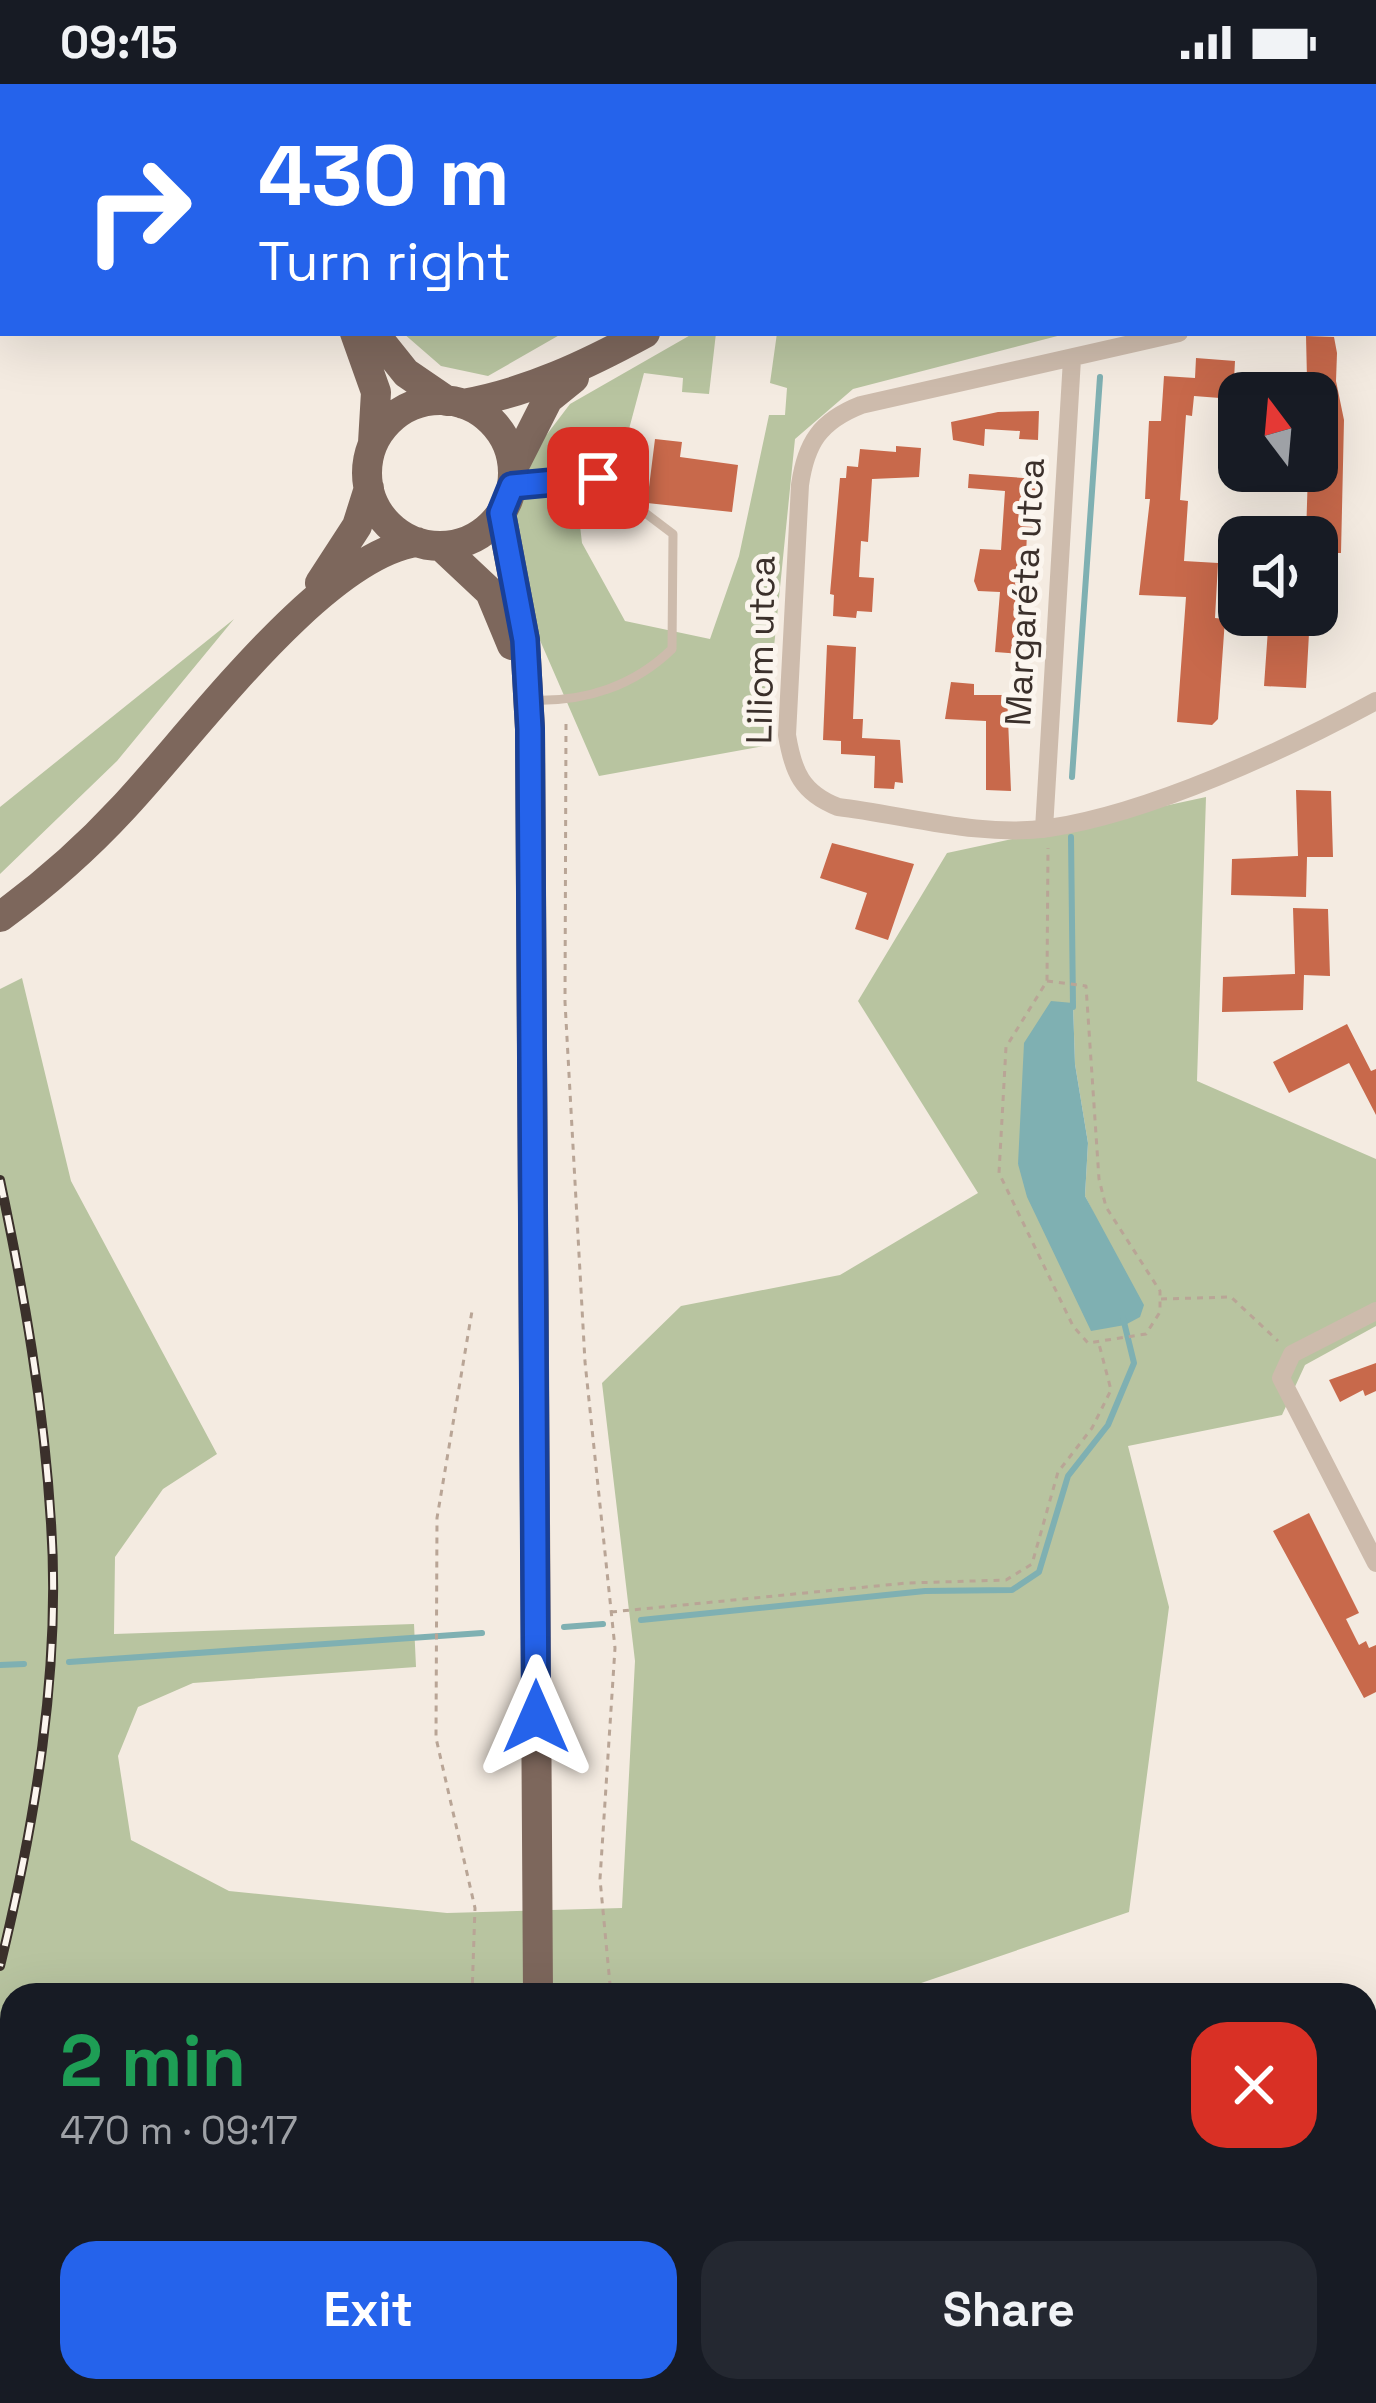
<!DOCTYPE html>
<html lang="en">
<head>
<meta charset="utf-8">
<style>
  body { margin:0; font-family:"Space Grotesk",sans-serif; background:#242831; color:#f1f3f6; height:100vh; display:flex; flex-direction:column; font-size:45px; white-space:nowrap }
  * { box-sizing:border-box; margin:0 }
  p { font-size:39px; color:#9ea1a6 }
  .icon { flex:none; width:66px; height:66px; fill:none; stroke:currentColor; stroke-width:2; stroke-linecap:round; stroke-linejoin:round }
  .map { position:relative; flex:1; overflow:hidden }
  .details { position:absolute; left:0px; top:1899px; width:1377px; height:420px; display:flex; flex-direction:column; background:#171b24; border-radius:36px 36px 0 0; box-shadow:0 12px 48px #0002 }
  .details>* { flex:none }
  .hud { position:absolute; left:0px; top:0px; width:1377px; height:252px; box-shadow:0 12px 48px #0002; background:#2563eb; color:#fff; overflow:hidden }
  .needle { width:78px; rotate:344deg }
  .buttons { position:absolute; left:1218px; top:288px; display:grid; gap:24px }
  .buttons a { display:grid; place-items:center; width:120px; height:120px; border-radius:24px; background:#171b24; box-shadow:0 12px 48px #0002; font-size:60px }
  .pin { position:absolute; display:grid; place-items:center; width:102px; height:102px; color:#fff; margin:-51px; border-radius:24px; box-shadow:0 6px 18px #0006 }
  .me { position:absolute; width:132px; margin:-66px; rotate:0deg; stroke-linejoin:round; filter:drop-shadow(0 0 9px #0008) }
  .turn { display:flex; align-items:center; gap:42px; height:252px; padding:0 60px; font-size:54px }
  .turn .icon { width:156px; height:156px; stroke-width:2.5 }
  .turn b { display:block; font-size:84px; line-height:102px }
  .round { display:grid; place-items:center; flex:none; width:126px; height:126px; border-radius:36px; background:#242831 }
  .summary { display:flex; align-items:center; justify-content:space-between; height:204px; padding:0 60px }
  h1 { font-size:72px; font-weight:700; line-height:90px; color:#1e9e55 }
  .action { display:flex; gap:24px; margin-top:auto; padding:24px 60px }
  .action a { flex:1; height:138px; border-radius:36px; background:#2563eb; color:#fff; font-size:48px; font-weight:700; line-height:138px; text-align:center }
  .action a+a { background:#242831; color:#f1f3f6 }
  .status { display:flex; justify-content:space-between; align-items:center; height:84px; padding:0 60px; background:#171b24; direction:ltr }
  .status svg { height:33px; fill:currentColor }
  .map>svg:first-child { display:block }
  .green { fill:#b8c4a0; fill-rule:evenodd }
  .water { fill:#7fb0b2 }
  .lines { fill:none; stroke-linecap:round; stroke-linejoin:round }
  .stream { stroke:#7fb0b2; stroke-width:6 }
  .building { fill:#c8694b }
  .path { stroke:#b9a596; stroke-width:3; stroke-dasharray:6 6; stroke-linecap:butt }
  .lane { stroke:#cdbbac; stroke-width:9 }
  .street { stroke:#cdbbac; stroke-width:18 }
  .primary { stroke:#7d675c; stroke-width:30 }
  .rail-casing { stroke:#3b302b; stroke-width:10 }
  .rail { stroke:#fbf5ee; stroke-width:6; stroke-dasharray:18; stroke-linecap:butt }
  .route-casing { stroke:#184099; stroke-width:30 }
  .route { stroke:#2563eb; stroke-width:21 }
  .labels { text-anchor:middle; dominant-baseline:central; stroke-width:10; stroke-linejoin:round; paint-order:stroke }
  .street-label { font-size:36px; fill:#3b302b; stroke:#fbf5ee }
</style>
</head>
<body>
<div class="status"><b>09:15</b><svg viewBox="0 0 49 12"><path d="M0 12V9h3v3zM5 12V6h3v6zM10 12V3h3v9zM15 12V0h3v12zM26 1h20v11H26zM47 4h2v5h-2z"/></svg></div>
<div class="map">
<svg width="1376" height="2319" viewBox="0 0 1376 2319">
  <rect width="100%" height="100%" fill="#f4ebe1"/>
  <path class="green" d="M403 249H563L488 292 441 282Z
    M694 249H716L709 310 682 308 683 294 644 289 625 360 574 389 582 459 625 537 710 555 739 472 769 331H785L787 304 770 299 777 249H1069L853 305 795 355 764 662 599 692 539 554 515 430 535 366 570 320Z
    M234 535 117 677 0 790V723Z
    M1206 713 1197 997 1376 1075V1242L1305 1281 1282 1331 1128 1362 1169 1523 1129 1828 886 1911H12V2241L0 2291V905L22 894 71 1097 217 1370 163 1405 115 1473 114 1550 414 1540 416 1583 193 1599 138 1623 118 1672 131 1756 229 1807 447 1829 622 1824 635 1577 602 1299 681 1222 840 1191 978 1109 858 917 947 769ZM1073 919 1075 980 1088 1059 1085 1112 1111 1164 1018 1080Z"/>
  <path class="water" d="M1051 917 1073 919 1075 980 1088 1059 1085 1112 1144 1221 1140 1233 1125 1241 1091 1247 1027 1113 1018 1080 1024 959Z"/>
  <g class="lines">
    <path class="stream" d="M1120 3 1121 0
      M1072 693 1100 293
      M1071 753 1073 923
      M641 1536 925 1507 1012 1506 1039 1488 1068 1392 1108 1341 1134 1279 1123 1234
      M564 1543 603 1540
      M69 1578 482 1549
      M0 1581 24 1580"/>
  </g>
  <path class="building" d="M1306 252 1334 253 1337 269 1336 297 1344 336 1341 469H1337V483H1317V453H1306L1308 387H1317V309L1310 308 1307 295Z
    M1196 274 1235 277 1233 315 1194 312 1192 332 1186 331 1180 416 1188 417 1184 477 1218 479 1215 534 1225 535 1218 635 1212 641 1177 638 1186 513 1139 511 1150 415H1145L1149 337H1161L1164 292 1195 294Z
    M1039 327 1038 356 1019 355 1020 347 985 345 984 362 953 356 951 338 998 328Z
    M655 355 682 358 680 373 738 381 732 428 647 419Z
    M896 362 921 364 919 393 872 395 868 458 861 457 859 493 874 494 872 528 857 527 856 534 833 532 834 511 830 510 840 394H846L847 382 858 383 860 365 896 368Z
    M969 390 1037 395 1034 446 1027 445 1023 570 995 568 1000 508 978 507 974 497 980 465 1001 466 1005 407 968 404Z
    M1269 531H1310L1306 604 1264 602Z
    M827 561 856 563 853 635H863L862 654 900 656 903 699 895 698 894 705 874 704 875 672 841 670V657L823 656Z
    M951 598 974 600V611H1007L1011 707 986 706V637L945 635Z
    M1296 706 1331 707 1333 773H1307L1306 813 1231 811 1232 775 1298 772Z
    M832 759 914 780 888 856 855 845 867 809 820 794Z
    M1293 824 1328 825 1330 892 1304 891 1303 926 1222 928 1223 893 1295 890Z
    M1347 940 1371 987 1376 985V1031L1349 979 1289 1009 1273 978Z
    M1376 1279V1307L1365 1312 1363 1306 1340 1318 1329 1296Z
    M1309 1429 1359 1529 1346 1535 1359 1561 1366 1557 1369 1564 1376 1561V1608L1364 1614 1273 1447Z"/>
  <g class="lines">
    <path class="path" d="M566 640 565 918 585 1278 615 1564 600 1795 611 1911
      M1047 897 1086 902 1099 1095 1106 1123 1160 1207V1228L1146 1250 1088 1259 1073 1242 999 1089 1006 963 1047 897 1048 764
      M1161 1215 1231 1213 1278 1257
      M611 1528 907 1499 1006 1496 1032 1480 1058 1388 1092 1344 1111 1306 1099 1260
      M472 1911 475 1824 436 1654 437 1434 472 1227
      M473 2307V2319
      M723 2307 726 2319"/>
    <path class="lane" d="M512 402 599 394 673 450 672 565C634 602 585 618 533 616"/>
    <path class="street" d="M1374 208 1376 209
      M1179 249 861 321C820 337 806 359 800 401L787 651C793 688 802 709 838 723 905 731 982 754 1049 744 1150 729 1286 666 1376 617
      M1044 745 1072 275
      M1376 1227 1292 1270 1281 1294 1376 1479"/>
    <path class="primary" d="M229 0 231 3
      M1374 33H1376
      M355 249 376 308 373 359
      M374 249 406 289 447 317
      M367 389a73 73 0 1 1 146 0a73 73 0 1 1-146 0Z
      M463 320C529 308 586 281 645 249
      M513 384 548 315 574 294
      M501 429 525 556 530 645 538 1911
      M441 462 490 508 512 561
      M320 499 357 442 369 404
      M0 833C44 801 86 764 123 724 192 651 321 472 417 458
      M539 2307V2319"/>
    <g class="rail-casing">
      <path id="rail" d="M0 1096C24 1209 44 1323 51 1439 61 1586 35 1739 0 1882"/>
    </g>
    <use href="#rail" class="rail"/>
  </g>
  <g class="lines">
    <g class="route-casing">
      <path id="route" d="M536 1633 530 645 525 556 501 429 512 402 598 394"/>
    </g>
    <use href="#route" class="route"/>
  </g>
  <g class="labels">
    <g class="street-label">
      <text transform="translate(1025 508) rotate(-87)">Margaréta utca</text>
      <text transform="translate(761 566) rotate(-89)">Liliom utca</text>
    </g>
  </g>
</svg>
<div class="buttons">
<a><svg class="needle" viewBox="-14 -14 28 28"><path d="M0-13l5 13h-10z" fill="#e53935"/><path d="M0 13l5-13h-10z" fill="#9ea1a6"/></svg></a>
<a><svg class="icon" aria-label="sound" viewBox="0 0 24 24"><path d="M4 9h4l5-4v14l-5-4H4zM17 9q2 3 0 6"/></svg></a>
</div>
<div class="pin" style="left:598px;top:394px;background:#d93025"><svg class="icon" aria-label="arrive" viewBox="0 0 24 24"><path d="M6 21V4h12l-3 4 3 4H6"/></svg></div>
<svg class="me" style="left:536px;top:1633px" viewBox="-20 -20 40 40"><path d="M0-17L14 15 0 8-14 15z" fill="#2563eb" stroke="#fff" stroke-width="4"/></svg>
<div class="hud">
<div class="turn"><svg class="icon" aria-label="right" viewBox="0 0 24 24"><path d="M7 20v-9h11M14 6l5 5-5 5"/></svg><div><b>430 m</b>Turn right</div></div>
</div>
<section class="details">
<div class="summary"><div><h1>2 min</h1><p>470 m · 09:17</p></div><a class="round" style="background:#d93025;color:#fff"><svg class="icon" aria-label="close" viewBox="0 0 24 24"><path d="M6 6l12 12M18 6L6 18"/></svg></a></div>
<div class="action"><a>Exit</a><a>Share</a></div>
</section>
</div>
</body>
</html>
